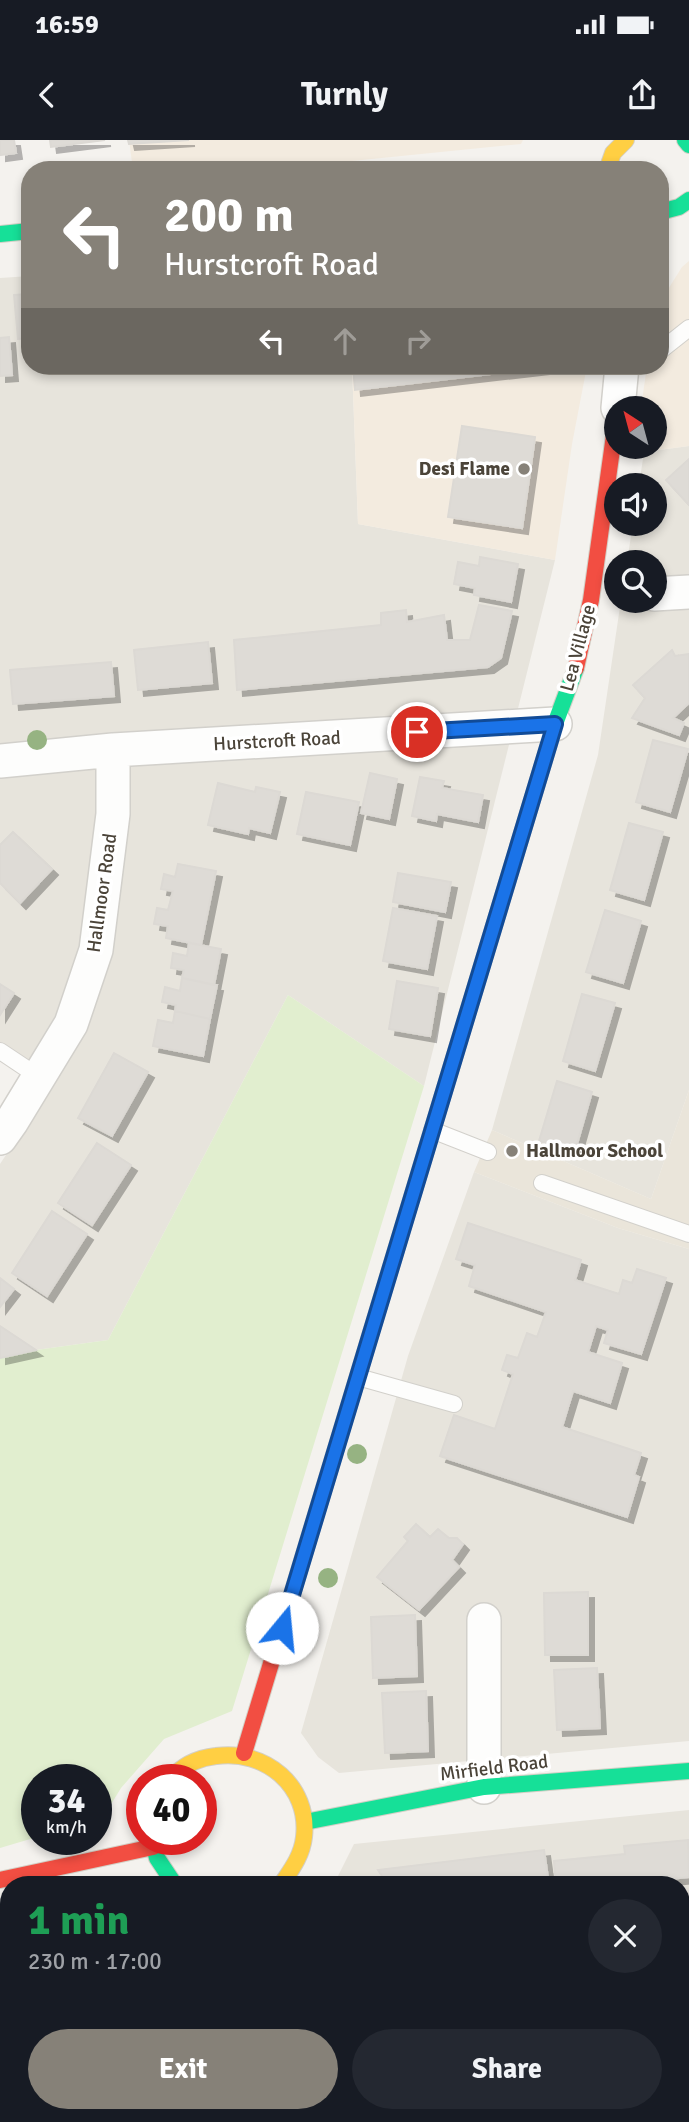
<!DOCTYPE html>
<html lang="en">
<head>
<meta charset="utf-8">
<style>
  body { margin:0; font-family:Signika,sans-serif; background:#242831; color:#f1f3f6; height:100vh; display:flex; flex-direction:column; font-size:26px; white-space:nowrap }
  * { box-sizing:border-box; margin:0 }
  p { font-size:23px; color:#9ea1a6 }
  .icon { flex:none; width:38px; height:38px; fill:none; stroke:currentColor; stroke-width:2; stroke-linecap:round; stroke-linejoin:round }
  .map { position:relative; flex:1; overflow:hidden }
  .drawer { position:absolute; left:0px; top:1736px; width:690px; height:247px; display:flex; flex-direction:column; background:#171b24; border-radius:28px 28px 0 0; box-shadow:0 4px 10px #0003 }
  .drawer>* { flex:none }
  .guide { position:absolute; left:21px; top:21px; width:648px; height:214px; border-radius:28px; box-shadow:0 4px 10px #0003; background:#868178; color:#fff; overflow:hidden }
  .needle { width:46px; rotate:324deg }
  .controls { position:absolute; left:604px; top:256px; display:grid; gap:14px }
  .controls a { display:grid; place-items:center; width:63px; height:63px; border-radius:50%; background:#171b24; box-shadow:0 4px 10px #0003; font-size:35px }
  .speed { position:absolute; left:21px; top:1624px; display:flex; gap:14px; font-size:35px; font-weight:700; text-align:center }
  .speed>* { display:grid; place-content:center; width:91px; height:91px; border-radius:50%; background:#171b24; box-shadow:0 4px 10px #0003; line-height:1 }
  .speed small { font-size:18px; font-weight:400 }
  .speed .limit { border:10px solid #d22; background:#fff; color:#111 }
  .pin { position:absolute; display:grid; place-items:center; width:60px; height:60px; color:#fff; margin:-30px; border:4px solid #fff; border-radius:50%; box-shadow:0 2px 7px #0007 }
  .me { position:absolute; width:77px; margin:-38px; rotate:17deg; stroke-linejoin:round; filter:drop-shadow(0 0 5px #0008) }
  .turn { display:flex; align-items:center; gap:24px; height:147px; padding:0 28px; font-size:32px }
  .turn .icon { width:91px; height:91px; stroke-width:2.5 }
  .turn b { display:block; font-size:49px; line-height:60px }
  .lanes { display:flex; align-items:center; height:66px; padding:0 28px; background:#0003; justify-content:center; gap:35px; direction:ltr }
  .lanes .off { opacity:.35 }
  .round { display:grid; place-items:center; flex:none; width:74px; height:74px; border-radius:37px; background:#242831 }
  .summary { display:flex; align-items:center; justify-content:space-between; height:119px; padding:0 28px }
  h1 { font-size:42px; font-weight:700; line-height:52px; color:#1e9e55 }
  .primary-button { display:flex; gap:14px; margin-top:auto; padding:14px 28px }
  .primary-button a { flex:1; height:80px; border-radius:42px; background:#868178; color:#fff; font-size:28px; font-weight:700; line-height:80px; text-align:center }
  .primary-button a+a { background:#242831; color:#f1f3f6 }
  .status { display:flex; justify-content:space-between; align-items:center; height:49px; padding:0 35px; background:#171b24; direction:ltr }
  .status svg { height:19px; fill:currentColor }
  header { display:flex; justify-content:space-between; align-items:center; height:91px; padding:0 28px; background:#171b24; font-size:32px; font-weight:700 }
  .map>svg:first-child { display:block }
  .residential { fill:#e7e4dc }
  .commercial { fill:#f3ebdf }
  .education { fill:#eae5da }
  .green { fill:#e1eecf }
  .building { fill:#dedbd6; stroke:#dcd9d4; stroke-width:2; filter:url(#shadow) }
  .lines { fill:none; stroke-linecap:round; stroke-linejoin:round }
  .lane-casing { stroke:#d2d0cb; stroke-width:18 }
  .street-casing { stroke:#d2d0cb; stroke-width:36 }
  .fast-casing { stroke:#d3cfc5; stroke-width:18 }
  .slow-casing { stroke:#d3cfc5; stroke-width:18 }
  .jam-casing { stroke:#d3cfc5; stroke-width:18 }
  .path { stroke:#d3d2cc; stroke-width:4.5; stroke-dasharray:3.5 3.5; stroke-linecap:butt }
  .lane { stroke:#fdfdfc; stroke-width:16 }
  .street { stroke:#fdfdfc; stroke-width:33 }
  .fast { stroke:#16e098; stroke-width:16 }
  .slow { stroke:#ffcf43; stroke-width:16 }
  .jam { stroke:#f24e42; stroke-width:16 }
  .rail-casing { stroke:#dbdbda; stroke-width:8 }
  .rail { stroke:#fff; stroke-width:5; stroke-dasharray:16; stroke-linecap:butt }
  .tree { fill:#96b382 }
  .route-casing { stroke:#114b97; stroke-width:18 }
  .route { stroke:#1a73e8; stroke-width:12 }
  .poi-dot { fill:#868178; stroke:#fff; stroke-width:2.5 }
  .labels { text-anchor:middle; dominant-baseline:central; stroke-width:7; stroke-linejoin:round; paint-order:stroke }
  .poi-label { font-size:19px; font-weight:bold; fill:#4b4439; stroke:#fff; text-anchor:end }
  .street-label { font-size:19px; fill:#4b4439; stroke:#fff }
</style>
</head>
<body>
<div class="status"><b>16:59</b><svg viewBox="0 0 49 12"><path d="M0 12V9h3v3zM5 12V6h3v6zM10 12V3h3v9zM15 12V0h3v12zM26 1h20v11H26zM47 4h2v5h-2z"/></svg></div>
<header><svg class="icon" aria-label="back" viewBox="0 0 24 24"><path d="M15 5l-7 7 7 7"/></svg>Turnly<svg class="icon" aria-label="share" viewBox="0 0 24 24"><path d="M12 15V3M7 8l5-5 5 5M5 13v7h14v-7"/></svg></header>
<div class="map">
<svg width="689" height="1982" viewBox="0 0 689 1982">
  <defs>
    <filter id="shadow"><feDropShadow dx="6" dy="6" stdDeviation="0" flood-color="#0004"/></filter>
  </defs>
  <rect width="100%" height="100%" fill="#f4f2ee"/>
  <path class="residential" d="M30 136V226H352L358 384 555 420 424 946 288 855 108 1200 0 1215V1024L58 937 0 906V138Z
    M689 306V950L651 1059 492 990 598 615 621 460H654V422H627L633 383H654V345H639L644 312Z
    M474 1032 618 1088 689 1109V1601L339 1633 318 1617 301 1593 408 1216Z
    M689 1670V1837H681V1745H331L338 1736 354 1704Z
    M9 1769V1907L0 1909V1771Z"/>
  <path class="commercial" d="M129 0H523L521 4 263 30H133Z
    M689 121V306L644 312 643 306H654V268H641L647 226H660V162L682 127Z
    M352 226H587L572 304 555 420 358 384Z"/>
  <path class="education" d="M689 950V1109L618 1088 474 1032 492 990 651 1059Z"/>
  <path class="green" d="M288 855 424 946 232 1571 164 1599 121 1648 102 1679 96 1680V1640H37V1697L0 1708V1215L108 1200Z
    M681 1837H689V1949L681 1950Z
    M9 1907V1974H153V1982H0V1909Z
    M219 1974H472L402 1982H218Z"/>
  <path class="building" d="M0 0H14L16 13 0 15Z
    M50 0H105L51 7Z
    M128 0H189L129 4Z
    M30 154V198L18 199 14 155Z
    M9 197 12 235 0 236V198Z
    M353 226H543V228L355 250Z
    M462 286 535 297 522 388 448 377Z
    M689 319V365L666 340Z
    M480 417 518 424 511 462 474 455 475 448 454 444 458 422 479 426Z
    M479 465 512 471 501 518 488 527 237 550 234 500 381 485V473L406 470 407 482 444 475 447 500H470Z
    M208 502 212 543 138 550 134 510Z
    M672 510 675 516 689 514V563L673 578 684 583 679 595 632 578 645 558 633 545Z
    M111 522 114 556 13 564 10 530Z
    M653 600 688 609 670 672 636 662Z
    M370 633 397 639 389 679 361 673Z
    M420 637 444 641 442 648 483 655 478 682 437 674 436 681 412 676Z
    M218 643 255 652 256 647 280 652 270 693 249 688 248 694 208 685Z
    M306 652 359 662 350 705 297 694Z
    M629 683 663 692 644 760 610 750Z
    M13 692 52 729 20 763 0 743V705Z
    M178 724 216 731 201 805 166 798 168 786 154 784 157 768 168 770 173 751 161 749 164 734 175 737Z
    M398 733 451 742 445 772 393 762Z
    M393 768 437 776 427 829 383 821Z
    M605 770 641 781 623 843 586 832Z
    M189 803 221 809 214 845 182 838 184 830 171 828 173 813 187 816Z
    M182 838 217 845 210 879 175 871 176 865 162 862 165 847 180 851Z
    M397 841 438 848 430 896 389 889Z
    M0 844 14 853 0 875Z
    M582 854 615 863 595 931 563 921Z
    M175 871 210 879 203 916 153 906 158 880 173 883Z
    M114 913 148 932 112 996 78 978Z
    M557 941 592 952 575 1011 539 1001Z
    M97 1003 131 1025 92 1085 58 1063Z
    M52 1071 87 1094 47 1156 12 1133Z
    M468 1083 581 1120 575 1140 619 1154 623 1140 632 1143 637 1129 666 1138 641 1214 604 1203 608 1190 596 1186 588 1212 622 1223 610 1263 573 1251 562 1287 641 1313 634 1335 639 1337 627 1377 440 1316 454 1275 495 1289 513 1234 502 1230 507 1215 518 1218 527 1193 537 1197 546 1172 469 1146 475 1125 456 1119Z
    M0 1138 14 1149 0 1167Z
    M0 1186 36 1210 0 1218Z
    M416 1384 430 1397 438 1389 449 1398H457L463 1404 452 1420 459 1427 419 1470 377 1437 408 1401 404 1397Z
    M588 1452V1515H545L544 1453Z
    M415 1475 417 1536 373 1538 371 1477Z
    M597 1528 600 1588 557 1590 554 1530Z
    M426 1551 428 1611 385 1613 382 1553Z
    M688 1700 689 1737 631 1743V1745H556L554 1721 625 1714 624 1706Z
    M544 1710 549 1745H388L378 1730Z
    M9 1808V1844L0 1846V1810Z"/>
  <g class="lines">
    <g class="lane-casing">
      <path id="lane" d="M660 211 689 188
        M0 911 39 937
        M432 990 488 1012
        M542 1043 689 1094
        M358 1237 454 1264"/>
    </g>
    <g class="street-casing">
      <path id="street" d="M618 268 622 226
        M654 454 689 452
        M0 621 113 610 555 584
        M0 998 12 981 71 884 96 810 113 674V610
        M484 1480V1647"/>
    </g>
    <g class="fast-casing">
      <path id="fast" d="M685 0 689 5
        M660 72 679 67 689 60
        M0 94 30 91
        M379 1166 555 584 576 528
        M305 1682 484 1647 689 1631
        M152 1699 157 1718 175 1745"/>
    </g>
    <g class="slow-casing">
      <path id="slow" d="M607 30 613 13 626 0
        M170 1640C182 1625 198 1618 216 1616 265 1609 310 1646 304 1697 302 1716 291 1730 281 1745"/>
    </g>
    <g class="jam-casing">
      <path id="jam" d="M576 528 591 460 616 281
        M244 1613 379 1166
        M0 1740 153 1707"/>
    </g>
    <path class="path" d="M181 1974 183 1982"/>
    <use href="#lane" class="lane"/>
    <use href="#street" class="street"/>
    <use href="#fast" class="fast"/>
    <use href="#slow" class="slow"/>
    <use href="#jam" class="jam"/>
    <g class="rail-casing">
      <path id="rail" d="M664 1982 689 1979"/>
    </g>
    <use href="#rail" class="rail"/>
  </g>
  <g class="tree">
    <circle cx="37" cy="600" r="10"/>
    <circle cx="357" cy="1314" r="10"/>
    <circle cx="328" cy="1438" r="10"/>
  </g>
  <g class="lines">
    <g class="route-casing">
      <path id="route" d="M282 1488 555 584 417 592"/>
    </g>
    <use href="#route" class="route"/>
  </g>
  <g class="poi-dot">
    <circle cx="524" cy="329" r="7"/>
    <circle cx="512" cy="1011" r="7"/>
  </g>
  <g class="labels">
    <g class="poi-label">
      <text x="510" y="329">Desi Flame</text>
      <text x="526" y="1011" text-anchor="start">Hallmoor School</text>
    </g>
    <g class="street-label">
      <text transform="translate(578 508) rotate(-75)">Lea Village</text>
      <text transform="translate(277 601) rotate(-3)">Hurstcroft Road</text>
      <text transform="translate(102 753) rotate(-82)">Hallmoor Road</text>
      <text transform="translate(494 1628) rotate(-7)">Mirfield Road</text>
    </g>
  </g>
</svg>
<div class="controls">
<a><svg class="needle" viewBox="-14 -14 28 28"><path d="M0-13l5 13h-10z" fill="#e53935"/><path d="M0 13l5-13h-10z" fill="#9ea1a6"/></svg></a>
<a><svg class="icon" aria-label="sound" viewBox="0 0 24 24"><path d="M4 9h4l5-4v14l-5-4H4zM17 9q2 3 0 6"/></svg></a>
<a><svg class="icon" aria-label="search" viewBox="0 0 24 24"><circle cx="10" cy="10" r="6"/><path d="M15 15l6 6"/></svg></a>
</div>
<div class="speed"><div>34<small>km/h</small></div><div class="limit">40</div></div>
<div class="pin" style="left:417px;top:592px;background:#d93025"><svg class="icon" aria-label="arrive" viewBox="0 0 24 24"><path d="M6 21V4h12l-3 4 3 4H6"/></svg></div>
<svg class="me" style="left:282px;top:1488px" viewBox="-20 -20 40 40"><circle r="19" fill="#fff"/><path d="M0-13L10 11 0 6-10 11z" fill="#1a73e8"/></svg>
<div class="guide">
<div class="turn"><svg class="icon" aria-label="left" viewBox="0 0 24 24"><path d="M17 20v-9H6M10 6l-5 5 5 5"/></svg><div><b>200 m</b>Hurstcroft Road</div></div>
<div class="lanes"><svg class="icon" aria-label="left" viewBox="0 0 24 24"><path d="M17 20v-9H6M10 6l-5 5 5 5"/></svg><svg class="icon off" aria-label="ahead" viewBox="0 0 24 24"><path d="M12 20V5M6 11l6-6 6 6"/></svg><svg class="icon off" aria-label="right" viewBox="0 0 24 24"><path d="M7 20v-9h11M14 6l5 5-5 5"/></svg></div>
</div>
<section class="drawer">
<div class="summary"><div><h1>1 min</h1><p>230 m · 17:00</p></div><a class="round"><svg class="icon" aria-label="close" viewBox="0 0 24 24"><path d="M6 6l12 12M18 6L6 18"/></svg></a></div>
<div class="primary-button"><a>Exit</a><a>Share</a></div>
</section>
</div>
</body>
</html>
